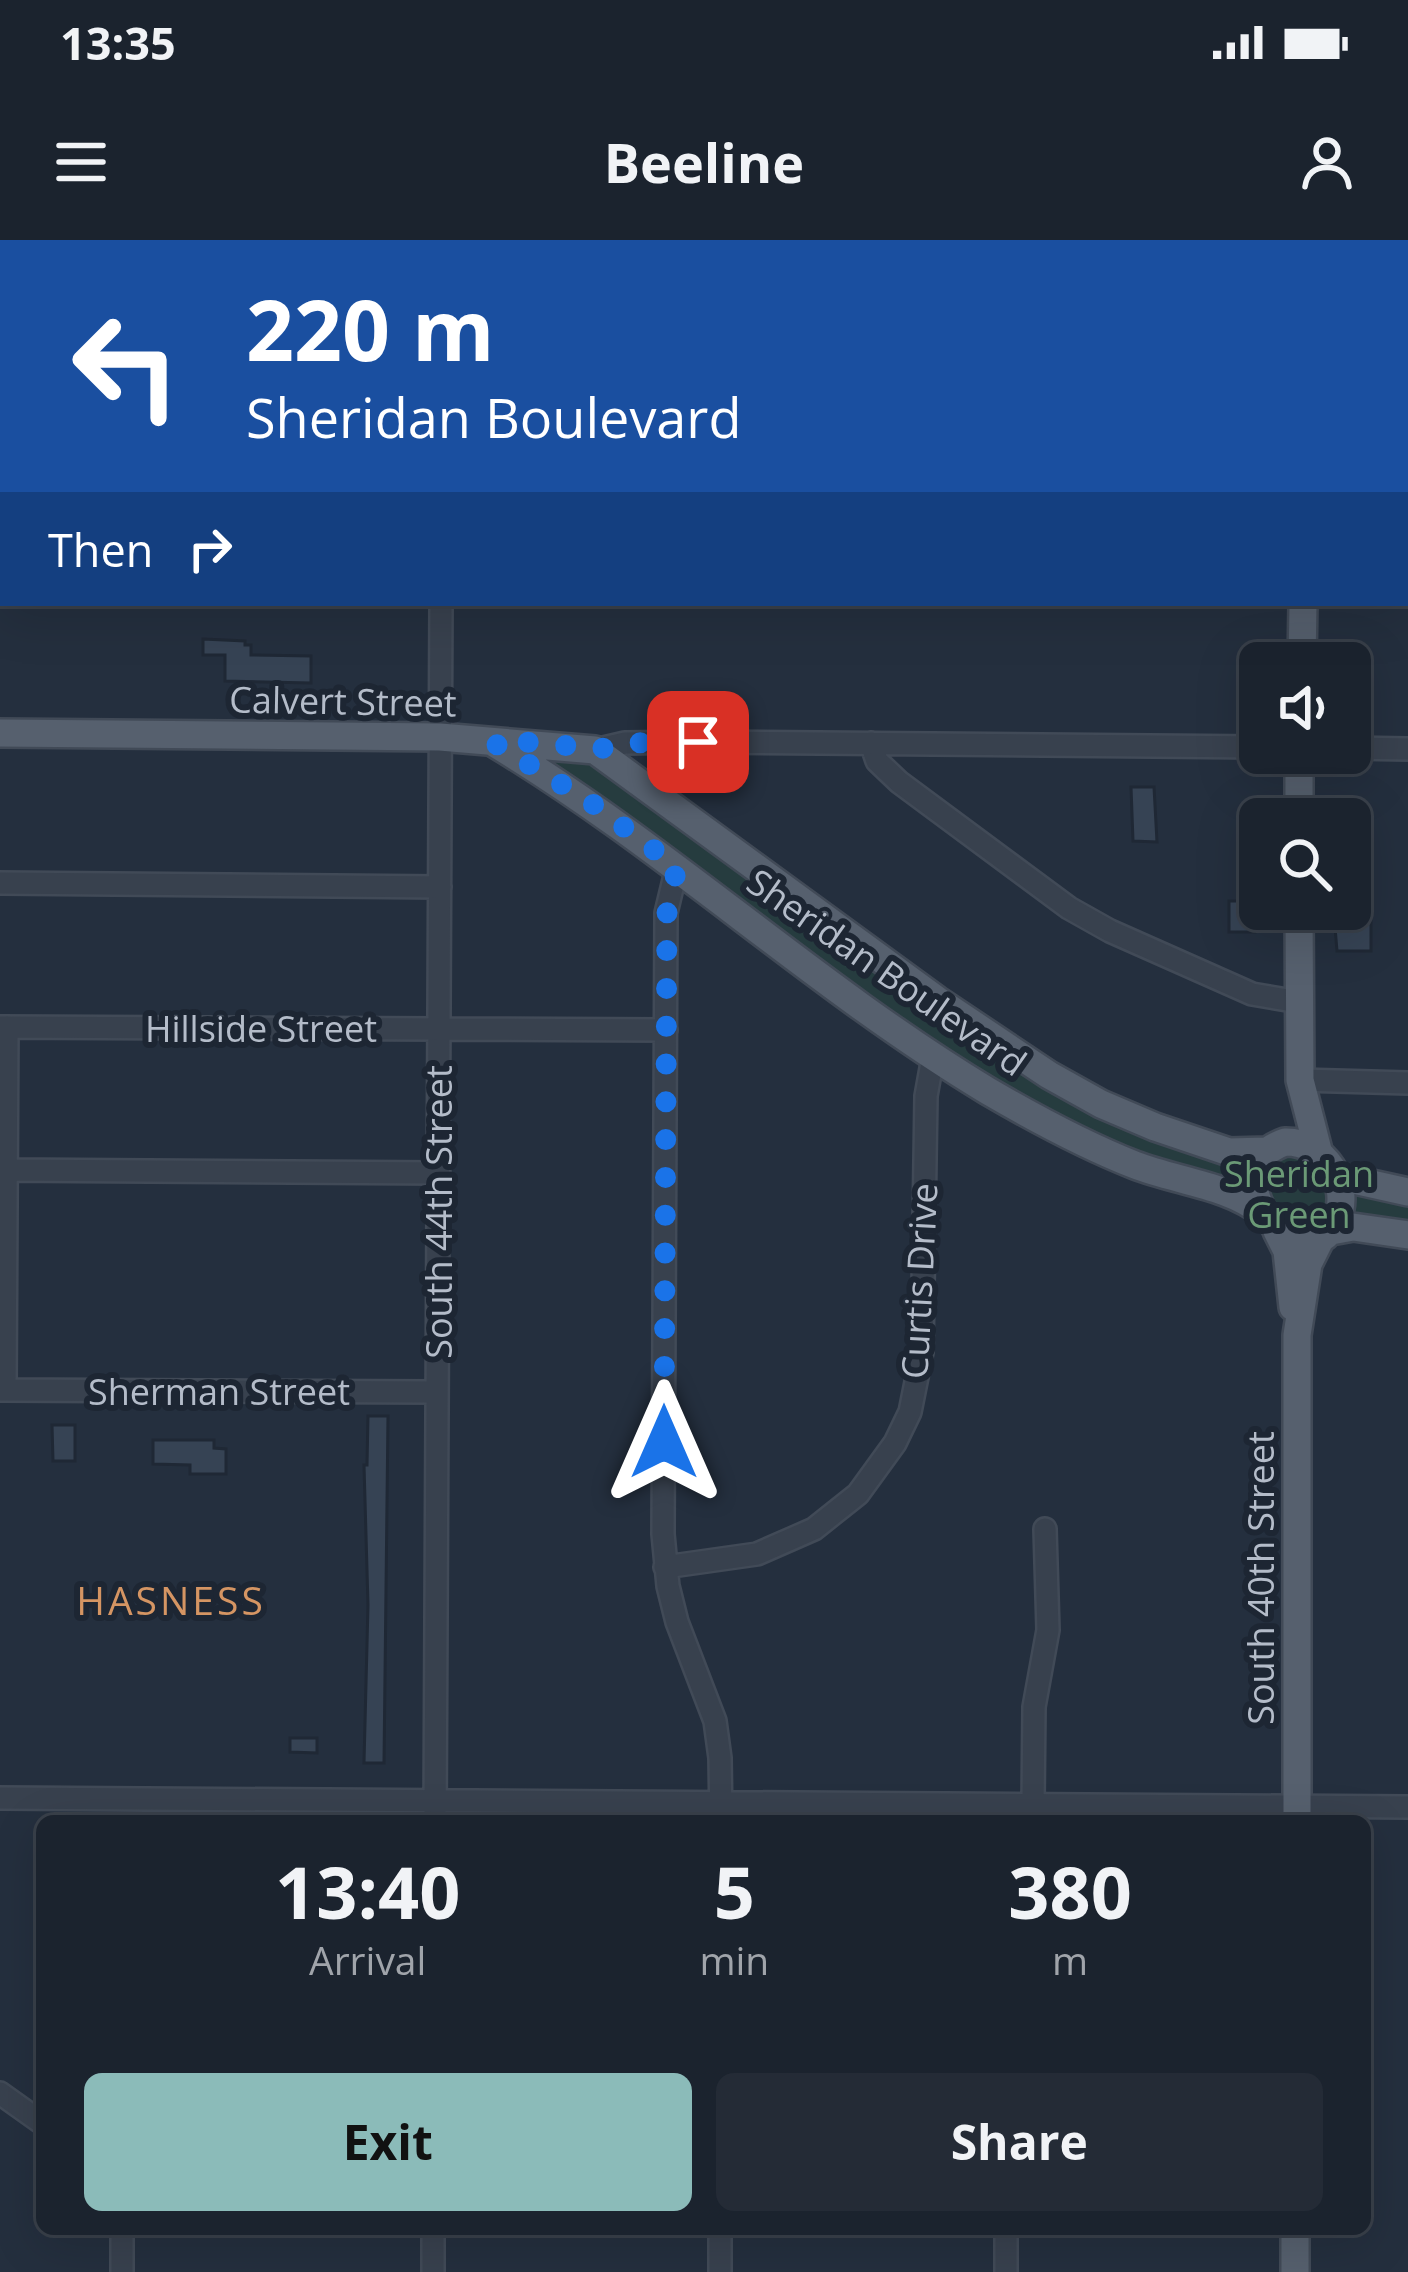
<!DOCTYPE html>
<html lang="en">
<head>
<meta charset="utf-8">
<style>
  body { margin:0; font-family:"Open Sans",sans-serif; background:#242b36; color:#f1f3f6; height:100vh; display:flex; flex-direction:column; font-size:45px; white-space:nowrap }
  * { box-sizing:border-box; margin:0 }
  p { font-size:39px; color:#a0a4aa }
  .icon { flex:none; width:66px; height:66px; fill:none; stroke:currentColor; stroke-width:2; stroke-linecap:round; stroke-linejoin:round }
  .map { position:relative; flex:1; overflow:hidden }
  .side { position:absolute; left:36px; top:1575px; width:1335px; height:420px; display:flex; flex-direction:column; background:#1b232e; border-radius:18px; box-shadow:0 12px 48px #0002,0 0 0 3px #39404a }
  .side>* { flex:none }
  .hud { position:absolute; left:0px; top:0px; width:1410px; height:366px; box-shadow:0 12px 48px #0002,0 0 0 3px #39404a; background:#1a4fa0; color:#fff; overflow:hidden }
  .fabs { position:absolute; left:1239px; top:402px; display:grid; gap:24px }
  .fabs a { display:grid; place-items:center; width:132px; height:132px; border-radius:18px; background:#1b232e; box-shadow:0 12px 48px #0002,0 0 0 3px #39404a; font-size:60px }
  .pin { position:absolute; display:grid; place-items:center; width:102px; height:102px; color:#fff; margin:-51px; border-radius:24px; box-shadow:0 6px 18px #0006 }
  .me { position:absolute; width:132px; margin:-66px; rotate:0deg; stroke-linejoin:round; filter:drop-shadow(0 0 9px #0008) }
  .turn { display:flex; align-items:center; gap:42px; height:252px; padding:0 48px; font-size:54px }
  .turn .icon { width:156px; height:156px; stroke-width:2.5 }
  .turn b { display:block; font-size:84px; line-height:102px }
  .then { display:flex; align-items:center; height:114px; padding:0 48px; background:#0003; gap:24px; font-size:45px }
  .eta { display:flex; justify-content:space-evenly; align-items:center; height:204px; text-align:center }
  .eta b { font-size:72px; font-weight:700; line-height:84px }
  .action { display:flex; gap:24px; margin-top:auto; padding:24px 48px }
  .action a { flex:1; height:138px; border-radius:18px; background:#8bbbb9; color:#111; font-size:48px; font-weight:700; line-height:138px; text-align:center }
  .action a+a { background:#242b36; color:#f1f3f6 }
  .status { display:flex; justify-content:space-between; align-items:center; height:84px; padding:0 60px; background:#1b232e; direction:ltr }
  .status svg { height:33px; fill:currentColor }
  header { display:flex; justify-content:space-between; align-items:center; height:156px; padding:0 48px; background:#1b232e; font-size:54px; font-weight:700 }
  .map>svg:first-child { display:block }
  .green { fill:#263c3f }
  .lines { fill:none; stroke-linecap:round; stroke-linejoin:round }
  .stream { stroke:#17263c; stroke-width:4.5 }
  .building { fill:#364354; stroke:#1f2835; stroke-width:3 }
  .minor-casing { stroke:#414a57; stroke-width:26 }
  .major-casing { stroke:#414a57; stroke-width:32 }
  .minor { stroke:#38414e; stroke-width:21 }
  .major { stroke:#56606e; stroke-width:27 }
  .route { stroke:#1a73e8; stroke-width:21; stroke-dasharray:0 37.8 }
  .labels { text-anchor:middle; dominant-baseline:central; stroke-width:12; stroke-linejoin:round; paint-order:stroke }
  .street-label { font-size:36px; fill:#b4bcc9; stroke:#1d2633 }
  .park-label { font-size:36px; fill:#6b9a76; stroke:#1d2633 }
  .neighbourhood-label { font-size:39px; letter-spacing:3px; fill:#d59563; stroke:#1d2633 }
</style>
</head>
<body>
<div class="status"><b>13:35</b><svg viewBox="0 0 49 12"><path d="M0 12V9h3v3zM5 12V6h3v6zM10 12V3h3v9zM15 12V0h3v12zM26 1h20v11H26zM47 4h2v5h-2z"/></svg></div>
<header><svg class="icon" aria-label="menu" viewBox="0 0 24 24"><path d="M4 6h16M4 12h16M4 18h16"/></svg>Beeline<svg class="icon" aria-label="person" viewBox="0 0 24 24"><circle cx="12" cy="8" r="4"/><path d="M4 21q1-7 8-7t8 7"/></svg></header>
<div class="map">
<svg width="1408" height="2032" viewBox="0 0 1408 2032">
  <rect width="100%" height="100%" fill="#242f3e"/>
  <path class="green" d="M494 503 573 506 1101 864 1266 911 1328 923 1408 952V995L1321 998 1269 982 1080 902Z"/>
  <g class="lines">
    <path class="stream" d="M240 3 243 0"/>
  </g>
  <path class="building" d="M203 399 245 401V405H251V415L311 416V443L225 441V415H203Z
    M1131 547H1154L1157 602 1133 601Z
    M1350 643H1371V711H1337L1335 687H1340V669H1350Z
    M1229 661H1255V692H1229Z
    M368 1176H388L384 1523H364L368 1365 364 1225H367Z
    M52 1185H75V1221H53Z
    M153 1200H214V1208L226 1209V1234H190V1225L153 1224Z
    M290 1498H317V1513L290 1512Z"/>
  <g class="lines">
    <g class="minor-casing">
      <path id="minor" d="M442 3V0
        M1407 199H1408
        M0 205H3
        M0 351H3
        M871 503 877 521 899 542 1069 668 1110 691 1252 754 1299 762
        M1350 508 1408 509
        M595 510 625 503 698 502 1260 507
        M677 627 666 673 663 1294 668 1346 677 1382 715 1481 720 1518 721 1581
        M0 643 440 647
        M0 787 666 790
        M1300 840 1408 843
        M6 930 439 933
        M0 1150 437 1152
        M5 1150 7 787
        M665 1327 757 1314 814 1289 858 1254 895 1203 910 1172 922 1112 926 856 933 817
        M0 1558 1408 1567
        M1033 1564 1034 1467 1048 1390 1045 1289
        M435 1581 441 363
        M0 1853 42 1883
        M122 2032V1989
        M433 2032V1989
        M720 2032V1989
        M1006 2032V1989"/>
    </g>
    <g class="major-casing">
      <path id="major" d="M1304 3V0
        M1302 423 1303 363
        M0 493 440 497 595 510 937 760 1049 835 1101 864 1155 887 1229 912 1267 911
        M494 503C667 607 815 747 988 851 1036 879 1084 905 1135 925 1176 941 1229 945 1263 973
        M1299 513V579
        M1299 669 1300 840 1318 910
        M1285 902C1324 901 1353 945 1336 981 1304 1050 1203 930 1285 902Z
        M1336 936 1408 952
        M1277 991 1287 1011 1293 1067
        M1331 991 1353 987 1408 995
        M1297 1581V1095L1308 1024 1321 998
        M1295 2032V1989"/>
    </g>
    <use href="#minor" class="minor"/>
    <use href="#major" class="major"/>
  </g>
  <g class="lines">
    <path class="route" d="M664 1202 667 673 677 627 589 561 494 503 542 502 595 510 625 503 698 502"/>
  </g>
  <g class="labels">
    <g class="street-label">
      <text transform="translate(343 461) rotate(1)">Calvert Street</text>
      <text transform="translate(887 732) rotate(35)">Sheridan Boulevard</text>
      <text x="261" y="788">Hillside Street</text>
      <text transform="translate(438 972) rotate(-90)">South 44th Street</text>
      <text transform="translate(919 1041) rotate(-87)">Curtis Drive</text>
      <text x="219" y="1151">Sherman Street</text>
      <text transform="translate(1260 1338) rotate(-90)">South 40th Street</text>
    </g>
    <g class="park-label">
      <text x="1299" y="933">Sheridan<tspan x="1299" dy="41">Green</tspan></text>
    </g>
    <g class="neighbourhood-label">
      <text x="171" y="1359">HASNESS</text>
    </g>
  </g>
</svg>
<div class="fabs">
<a><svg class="icon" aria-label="sound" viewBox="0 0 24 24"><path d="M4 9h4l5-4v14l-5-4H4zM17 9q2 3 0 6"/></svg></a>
<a><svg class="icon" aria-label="search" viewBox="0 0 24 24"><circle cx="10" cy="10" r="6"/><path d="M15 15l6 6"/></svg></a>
</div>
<div class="pin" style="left:698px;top:502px;background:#d93025"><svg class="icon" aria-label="arrive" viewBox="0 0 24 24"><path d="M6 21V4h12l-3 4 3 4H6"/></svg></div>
<svg class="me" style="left:664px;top:1202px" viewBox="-20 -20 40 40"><path d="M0-17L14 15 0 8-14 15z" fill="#1a73e8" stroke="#fff" stroke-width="4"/></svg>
<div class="hud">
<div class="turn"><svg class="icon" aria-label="left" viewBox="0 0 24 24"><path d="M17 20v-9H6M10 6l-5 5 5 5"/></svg><div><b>220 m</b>Sheridan Boulevard</div></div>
<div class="then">Then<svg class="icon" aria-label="right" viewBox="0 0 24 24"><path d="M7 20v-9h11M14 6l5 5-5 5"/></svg></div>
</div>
<section class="side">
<div class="eta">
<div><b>13:40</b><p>Arrival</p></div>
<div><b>5</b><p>min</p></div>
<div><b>380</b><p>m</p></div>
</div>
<div class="action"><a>Exit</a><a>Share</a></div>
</section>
</div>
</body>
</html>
